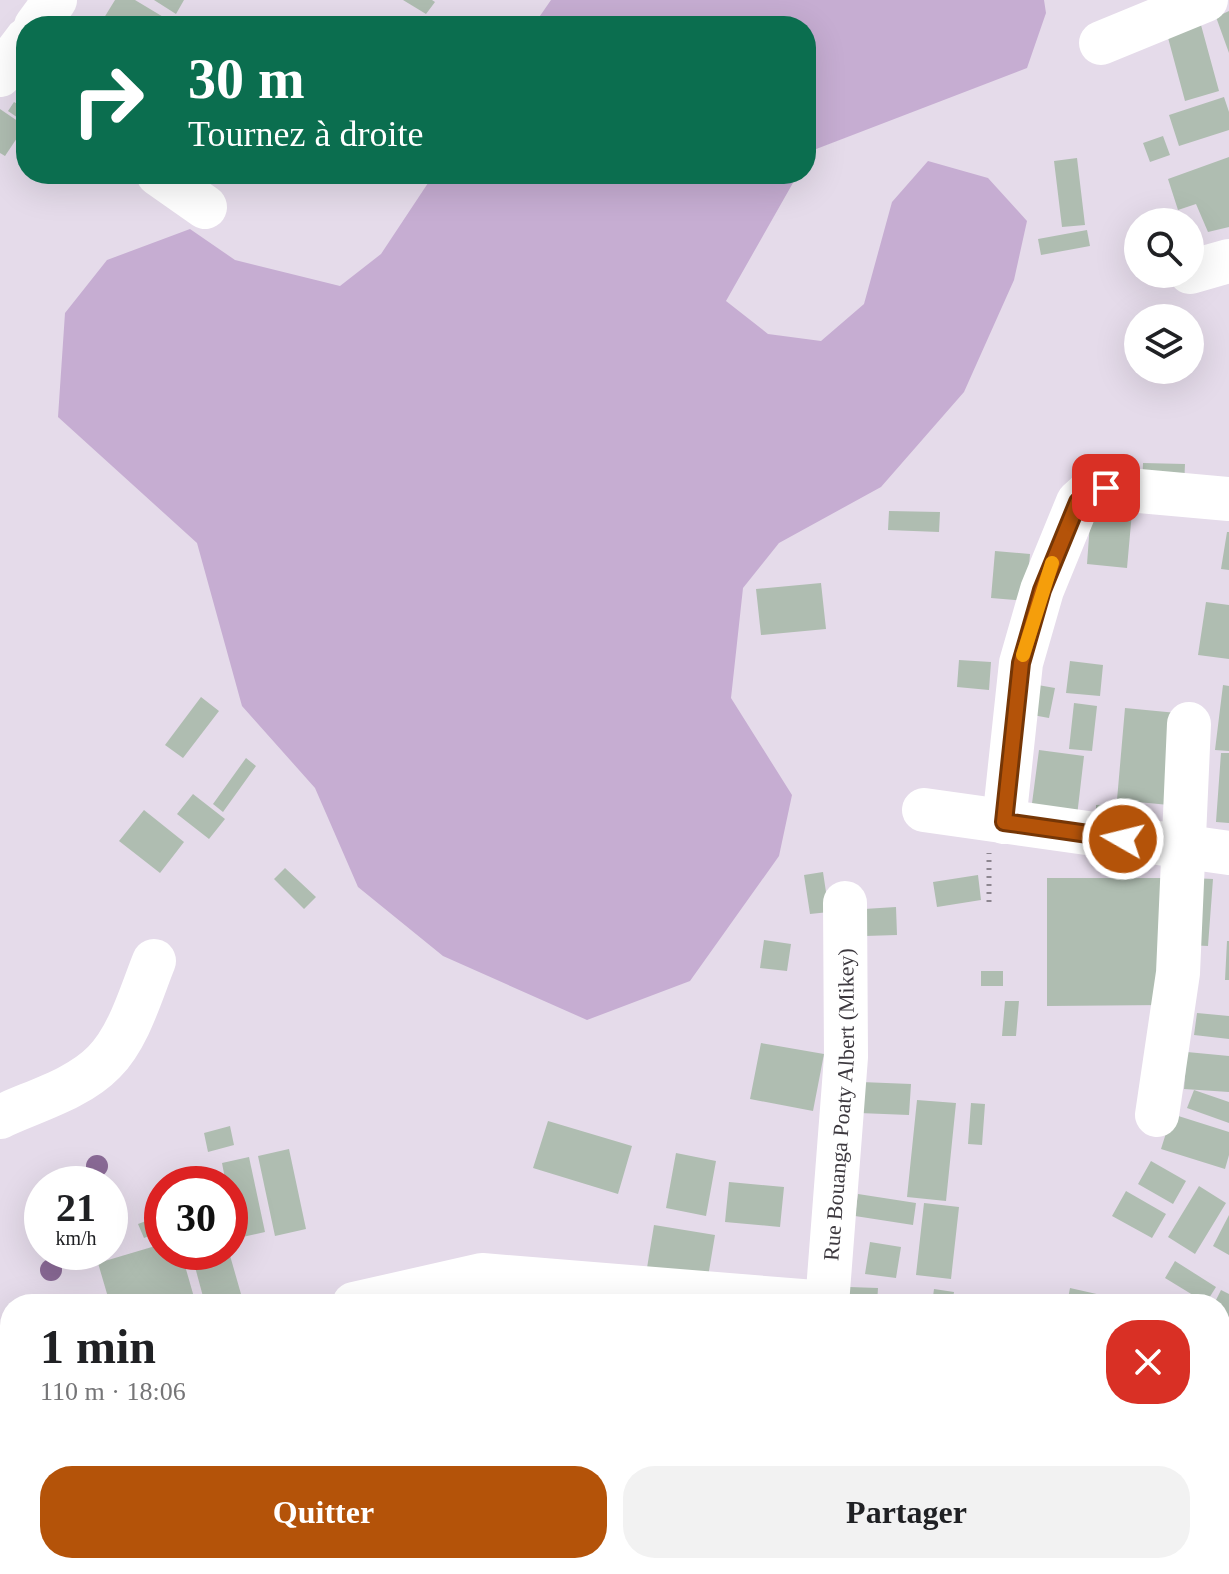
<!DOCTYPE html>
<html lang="fr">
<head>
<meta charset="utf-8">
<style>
  body { margin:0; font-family:"Times New Roman",serif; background:#f2f2f2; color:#202124; height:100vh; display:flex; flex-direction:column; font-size:30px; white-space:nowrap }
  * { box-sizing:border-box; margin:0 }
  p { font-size:26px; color:#757577 }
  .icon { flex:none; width:44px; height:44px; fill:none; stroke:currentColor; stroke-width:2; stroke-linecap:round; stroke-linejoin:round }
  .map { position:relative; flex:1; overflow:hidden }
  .side { position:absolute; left:0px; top:1294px; width:1230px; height:280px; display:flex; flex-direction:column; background:#fff; border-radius:32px 32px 0 0; box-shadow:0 8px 32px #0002 }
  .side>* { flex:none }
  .banner { position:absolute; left:16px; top:16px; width:800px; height:168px; border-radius:32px; box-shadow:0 8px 32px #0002; background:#0b6e4f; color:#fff; overflow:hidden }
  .fabs { position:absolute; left:1124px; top:208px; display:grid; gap:16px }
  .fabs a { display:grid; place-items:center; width:80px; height:80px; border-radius:50%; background:#fff; box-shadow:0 8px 32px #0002; font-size:40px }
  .speed { position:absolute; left:24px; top:1166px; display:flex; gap:16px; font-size:40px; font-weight:700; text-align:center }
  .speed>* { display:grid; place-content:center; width:104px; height:104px; border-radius:50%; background:#fff; box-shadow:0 8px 32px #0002; line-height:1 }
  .speed small { font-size:20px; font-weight:400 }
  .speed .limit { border:12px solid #d22; background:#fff; color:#111 }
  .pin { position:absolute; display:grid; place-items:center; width:68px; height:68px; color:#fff; margin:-34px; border-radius:16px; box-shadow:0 4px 12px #0006 }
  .me { position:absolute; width:88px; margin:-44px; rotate:278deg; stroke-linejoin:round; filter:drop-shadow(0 0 6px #0008) }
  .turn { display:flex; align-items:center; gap:28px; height:168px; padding:0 40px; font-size:36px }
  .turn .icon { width:104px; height:104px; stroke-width:2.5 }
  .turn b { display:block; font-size:56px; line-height:68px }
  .round { display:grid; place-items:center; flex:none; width:84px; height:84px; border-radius:32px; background:#f2f2f2 }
  .headline { display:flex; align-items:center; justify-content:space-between; height:136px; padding:0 40px }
  h1 { font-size:48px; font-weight:700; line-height:60px }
  .cta { display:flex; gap:16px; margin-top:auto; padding:16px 40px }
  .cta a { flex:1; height:92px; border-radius:32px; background:#b45309; color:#fff; font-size:32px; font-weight:700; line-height:92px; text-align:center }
  .cta a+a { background:#f2f2f2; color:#202124 }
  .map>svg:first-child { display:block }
  .green { fill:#c6add2 }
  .building { fill:#afbdb1 }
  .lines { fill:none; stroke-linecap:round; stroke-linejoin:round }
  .path { stroke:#8d8690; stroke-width:5; stroke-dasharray:2 6; stroke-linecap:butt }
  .minor { stroke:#fff; stroke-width:44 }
  .tree { fill:#8a6a96 }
  .route-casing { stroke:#753606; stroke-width:20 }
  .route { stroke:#b45309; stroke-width:14 }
  .slow { stroke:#f59e0b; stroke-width:14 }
  .labels { text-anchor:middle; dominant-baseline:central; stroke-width:8; stroke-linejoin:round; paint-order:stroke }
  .street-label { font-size:22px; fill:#3d393f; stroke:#fff }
</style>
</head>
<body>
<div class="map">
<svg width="1229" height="1574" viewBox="0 0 1229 1574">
  <rect width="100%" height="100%" fill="#e5dbea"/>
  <path class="green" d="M551 0H1044L1046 13 1027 68 811 151 806 159V26H533Z
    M928 161 988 178 1027 221 1014 280 964 392 881 487 779 543 743 588 731 698 792 795 779 856 690 981 587 1020 443 956 358 887 315 788 242 706 197 543 58 417 65 313 107 260 190 229 235 260 340 286 381 254 434 174H798L726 301 768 334 821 341 864 304 892 202Z"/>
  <path class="building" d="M115 0H135L170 21 168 26H99Z
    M154 0H184L176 14Z
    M403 0H432L435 2 426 14Z
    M1229 11V53L1216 17Z
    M1201 25 1219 91 1185 101 1167 34Z
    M1224 97 1229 112V130L1179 146 1169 115Z
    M14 102 26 109 24 122 8 111Z
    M0 109 25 126 5 156 0 153Z
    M1163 136 1170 155 1150 162 1143 143Z
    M1229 157V227L1208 232 1196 204 1178 210 1168 179Z
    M1077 158 1085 225 1062 227 1054 161Z
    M1087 230 1090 246 1041 255 1038 239Z
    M1143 463 1185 464 1184 486 1142 485Z
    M1091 509 1132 512 1127 568 1087 564Z
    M889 511 940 512 939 532 888 530Z
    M1227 532H1229V570L1221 569Z
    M995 551 1030 554 1026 601 991 598Z
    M821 583 826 629 761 635 756 589Z
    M1206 602 1229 605V659L1198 655Z
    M959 660 991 662 989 690 957 687Z
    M1070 661 1103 665 1100 696 1066 693Z
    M1032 684 1055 688 1049 718 1027 714Z
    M1223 685 1229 686V751L1215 750Z
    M201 697 219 711 183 758 165 745Z
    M1074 703 1097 706 1092 751 1069 749Z
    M1125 708 1177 713 1169 805 1117 800Z
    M1039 750 1084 756 1077 816 1031 811Z
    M1221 753H1229V823L1216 822Z
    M246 758 256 766 223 812 213 804Z
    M193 794 225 819 209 839 177 814Z
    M1121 804V824H1096V805Z
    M144 810 184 842 160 873 119 841Z
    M285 868 316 897 304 909 274 879Z
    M823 872 829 912 810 914 804 875Z
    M978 875 981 900 937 907 933 882Z
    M1047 878H1165V1005L1047 1006Z
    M1193 878 1213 879 1208 946 1188 945Z
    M896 907 897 935 865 936 864 909Z
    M764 940 791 944 787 971 760 968Z
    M1227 941H1229V980H1225Z
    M981 971H1003V986H981Z
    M1005 1001H1019L1016 1036H1002Z
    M1197 1013 1229 1016V1039L1194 1035Z
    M761 1043 824 1054 813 1111 750 1099Z
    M1187 1052 1229 1056V1092L1184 1089Z
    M861 1082 911 1084 909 1115 859 1113Z
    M1194 1090 1229 1102V1123L1187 1108Z
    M917 1100 956 1103 946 1201 907 1197Z
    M971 1103 985 1104 982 1145 968 1144Z
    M1172 1114 1229 1132V1155L1225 1169 1161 1149Z
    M548 1121 632 1146 618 1194 533 1168Z
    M230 1126 234 1145 208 1152 204 1133Z
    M289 1149 306 1229 275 1236 258 1156Z
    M676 1153 716 1161 706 1216 666 1208Z
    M249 1157 265 1232 238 1238 230 1201V1184H226L222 1163Z
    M1151 1161 1186 1181 1173 1204 1138 1184Z
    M729 1182 784 1187 780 1227 725 1222Z
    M1199 1186 1226 1203 1195 1254 1168 1237Z
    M1126 1191 1166 1214 1152 1238 1112 1216Z
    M858 1194 916 1203 913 1225 855 1216Z
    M924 1203 959 1207 951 1279 916 1275Z
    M1229 1215V1255L1213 1246Z
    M154 1218 159 1232 144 1238 138 1224Z
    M654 1225 715 1235 708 1277 647 1268Z
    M870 1242 901 1247 896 1278 865 1274Z
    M162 1244V1252H181L196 1304H110L98 1263Z
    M191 1252H229L241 1294 205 1304Z
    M1175 1261 1216 1287 1206 1303 1165 1278Z
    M849 1287 878 1288 877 1304H848Z
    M1070 1288 1101 1295 1099 1304H1067Z
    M934 1289 954 1292 952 1304H932Z
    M1221 1290 1229 1294V1317L1220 1312V1304H1214Z
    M2 1462 9 1515 0 1516V1463Z
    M1229 1547V1570L1220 1563V1558Z
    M216 1564H268L269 1572 217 1574Z
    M584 1564H629L628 1574 584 1573Z
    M854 1564H878L903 1574H851Z
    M985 1564H1012L1007 1574H998L983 1566Z"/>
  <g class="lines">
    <path class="path" d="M989 902V853"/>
    <g class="minor">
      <path d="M36 26 55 0"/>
      <path d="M1101 43 1206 0"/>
      <path d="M0 75 26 40"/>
      <path d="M158 174 205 207"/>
      <path d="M1190 272 1229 261"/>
      <path d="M924 810 1229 853"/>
      <path d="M1004 822 1021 663 1042 590 1078 502 1089 492 1106 488 1229 499"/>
      <path d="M1157 1115 1178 973 1189 724"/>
      <path d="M0 1117C34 1101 78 1089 104 1062 129 1037 141 993 154 961"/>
      <path d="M354 1304 482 1275 827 1303"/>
      <path id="s1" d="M827 1304 846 1057 845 903"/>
      <path d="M0 1385 10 1383"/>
      <path d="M289 1574 291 1564"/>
      <path d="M814 1574V1564"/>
    </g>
  </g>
  <g class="tree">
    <circle cx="97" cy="1166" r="11"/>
    <circle cx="51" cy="1270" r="11"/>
  </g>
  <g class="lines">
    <g class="route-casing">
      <path id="route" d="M1106 488 1089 492 1078 502 1042 590 1021 663 1004 822 1123 839"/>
    </g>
    <use href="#route" class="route"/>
    <path class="slow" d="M1023 655 1052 563"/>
  </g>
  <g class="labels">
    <g class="street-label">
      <text stroke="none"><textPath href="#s1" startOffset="200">Rue Bouanga Poaty Albert (Mikey)</textPath></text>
    </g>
  </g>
</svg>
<div class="fabs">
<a><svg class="icon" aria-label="search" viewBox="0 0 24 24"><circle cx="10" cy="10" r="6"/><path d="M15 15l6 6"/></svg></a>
<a><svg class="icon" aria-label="layers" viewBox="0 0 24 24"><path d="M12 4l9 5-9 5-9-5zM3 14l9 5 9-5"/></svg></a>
</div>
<div class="speed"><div>21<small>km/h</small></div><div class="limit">30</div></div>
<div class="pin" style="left:1106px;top:488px;background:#d93025"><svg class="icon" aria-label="arrive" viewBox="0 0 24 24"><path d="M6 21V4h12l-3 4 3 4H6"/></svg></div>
<svg class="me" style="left:1123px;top:839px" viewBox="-20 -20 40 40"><circle r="17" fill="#b45309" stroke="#fff" stroke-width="3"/><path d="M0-11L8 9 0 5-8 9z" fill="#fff"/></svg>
<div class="banner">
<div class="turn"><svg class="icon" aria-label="right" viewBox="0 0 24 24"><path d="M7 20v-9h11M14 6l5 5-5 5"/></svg><div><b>30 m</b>Tournez à droite</div></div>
</div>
<section class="side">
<div class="headline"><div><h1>1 min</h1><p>110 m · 18:06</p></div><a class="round" style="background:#d93025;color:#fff"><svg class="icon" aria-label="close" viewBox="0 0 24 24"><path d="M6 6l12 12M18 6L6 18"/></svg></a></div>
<div class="cta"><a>Quitter</a><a>Partager</a></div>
</section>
</div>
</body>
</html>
